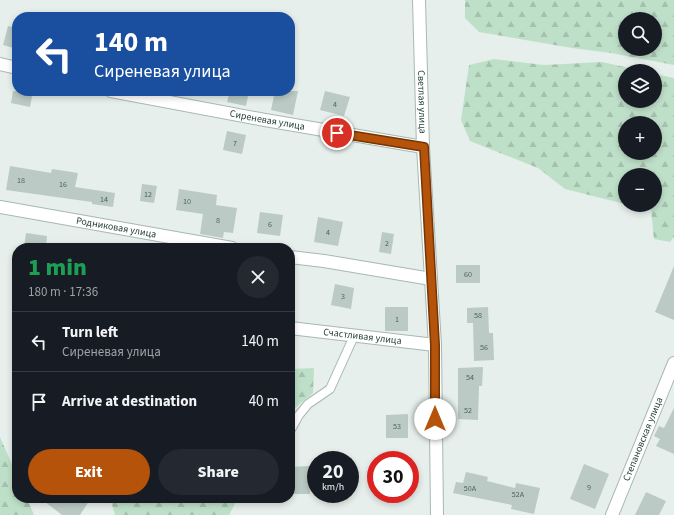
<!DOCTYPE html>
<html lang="en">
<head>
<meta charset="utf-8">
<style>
  body { margin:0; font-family:"Source Sans 3",sans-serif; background:#242831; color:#f1f3f6; height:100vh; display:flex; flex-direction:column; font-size:15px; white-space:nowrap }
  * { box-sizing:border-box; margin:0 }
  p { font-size:13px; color:#9ea1a6 }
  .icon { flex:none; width:22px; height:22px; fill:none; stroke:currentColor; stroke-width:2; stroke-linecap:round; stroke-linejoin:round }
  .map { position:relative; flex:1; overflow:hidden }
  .side { position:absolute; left:12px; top:243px; width:283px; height:260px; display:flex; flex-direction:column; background:#171b24; border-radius:16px; box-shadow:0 2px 6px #0003 }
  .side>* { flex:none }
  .guide { position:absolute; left:12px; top:12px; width:283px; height:84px; border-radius:16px; box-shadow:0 2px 6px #0003; background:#1a4fa0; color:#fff; overflow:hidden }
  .fabs { position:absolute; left:618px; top:12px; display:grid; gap:8px }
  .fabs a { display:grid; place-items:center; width:44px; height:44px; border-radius:50%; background:#171b24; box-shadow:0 2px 6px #0003; font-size:20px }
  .speed { position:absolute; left:307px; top:451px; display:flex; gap:8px; font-size:20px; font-weight:700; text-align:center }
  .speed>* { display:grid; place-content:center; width:52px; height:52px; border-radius:50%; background:#171b24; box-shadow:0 2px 6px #0003; line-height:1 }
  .speed small { font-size:10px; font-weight:400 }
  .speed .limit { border:6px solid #d22; background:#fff; color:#111 }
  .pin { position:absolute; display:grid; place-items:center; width:34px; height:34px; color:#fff; margin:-17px; border:2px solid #fff; border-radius:50%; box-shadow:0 1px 4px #0007 }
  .me { position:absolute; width:44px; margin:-22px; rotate:0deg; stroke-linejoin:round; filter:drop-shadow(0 0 3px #0008) }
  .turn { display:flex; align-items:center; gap:14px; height:84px; padding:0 16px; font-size:18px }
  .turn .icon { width:52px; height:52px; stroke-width:2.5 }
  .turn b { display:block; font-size:28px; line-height:34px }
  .round { display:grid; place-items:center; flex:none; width:42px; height:42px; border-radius:21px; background:#242831 }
  .summary { display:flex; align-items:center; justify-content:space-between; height:68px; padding:0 16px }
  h1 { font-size:24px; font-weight:800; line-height:30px; color:#1e9e55 }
  .cta { display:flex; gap:8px; margin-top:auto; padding:8px 16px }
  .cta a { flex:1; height:46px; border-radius:24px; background:#b45309; color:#fff; font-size:16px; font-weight:800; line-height:46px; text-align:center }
  .cta a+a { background:#242831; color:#f1f3f6 }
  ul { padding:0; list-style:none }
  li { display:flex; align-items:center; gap:12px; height:60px; padding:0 16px; border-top:1px solid #363941 }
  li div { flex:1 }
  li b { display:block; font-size:15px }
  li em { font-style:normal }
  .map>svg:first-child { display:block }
  .forest { fill:url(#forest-firs); fill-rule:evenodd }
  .building { fill:#bbcac4 }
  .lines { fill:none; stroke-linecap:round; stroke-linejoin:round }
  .lane-casing { stroke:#a8b8b2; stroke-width:10 }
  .street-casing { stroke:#a8b8b2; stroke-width:14 }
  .lane { stroke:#fff; stroke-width:8 }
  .street { stroke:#fff; stroke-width:12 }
  .route-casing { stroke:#753606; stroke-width:10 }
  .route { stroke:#b45309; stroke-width:7 }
  .labels { text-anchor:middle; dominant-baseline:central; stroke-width:4; stroke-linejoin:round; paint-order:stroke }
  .number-label { font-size:8px; fill:#4a645c }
  .street-label { font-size:10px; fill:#24423a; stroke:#f7fbf9 }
</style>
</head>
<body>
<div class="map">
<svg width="674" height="515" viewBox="0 0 674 515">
  <defs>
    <pattern id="forest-firs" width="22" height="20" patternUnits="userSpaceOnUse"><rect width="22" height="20" fill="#bfe0c8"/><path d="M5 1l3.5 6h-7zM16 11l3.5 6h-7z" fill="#a4c1ad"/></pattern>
  </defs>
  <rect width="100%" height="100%" fill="#e6efeb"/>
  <path class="forest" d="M465 0H674V65L611 53 572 48 479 32 465 18ZM625 19H655V49H625Z
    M494 59 544 65 602 62 643 71H625V101H655V74L674 78V237L670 242 654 239 651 210 630 205H655V175H625V204L565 189 538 168 470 141 461 120 469 65ZM625 123H655V153H625Z
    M314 368 313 393 290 412V369Z
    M0 437 17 476V498H27L34 515H0Z
    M110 498H238L229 515H115Z"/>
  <path class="building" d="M8 26 17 28V49L3 45Z
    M13 91H33L30 107 11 103Z
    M230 91H249L246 106 227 102Z
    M275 91H298L293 115 271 110Z
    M325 91 350 97 344 116 320 110Z
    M227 131 246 135 242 154 223 150Z
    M10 166 51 173 52 169 78 173 75 187 115 193 113 207 92 204V202L6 190Z
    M142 184 157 186 154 203 140 201Z
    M179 189 217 195 216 205 237 208 233 233 224 232 223 238 200 234 203 214 176 210Z
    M260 212 283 215 280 236 257 233Z
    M318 217 343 222 338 246 314 242Z
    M382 232 394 234 391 254 379 252Z
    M26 233 47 236 46 248H24Z
    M456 265H480V283H456Z
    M674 266V320L655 312Z
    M335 284 354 288 351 309 331 305Z
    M385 307H408V331H385Z
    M488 307 489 333H493L494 360 474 361 473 323H467V308Z
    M483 367 482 386H479L478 420 458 419V368Z
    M674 408V454L656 446 660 439 654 436 659 426 664 428Z
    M408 414V438H386V415Z
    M584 464 609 474 595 509 570 499Z
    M309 466 310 494H290V467Z
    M466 472 488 477 487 481 515 488 516 483 540 488 534 514 511 509 512 505 453 493 456 482 463 483Z
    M646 492 666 501 659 515H635Z
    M40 498H91L80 515H62Z"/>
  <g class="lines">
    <g class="lane-casing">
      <path id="lane" d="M290 431 299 415 308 404 330 389 354 336"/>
    </g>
    <g class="street-casing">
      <g id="street">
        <path id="s1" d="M419 0 423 147 435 345 437 515"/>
        <path d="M0 64 17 68"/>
        <path id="s2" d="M111 91 265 120 423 147"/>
        <path id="s3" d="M0 207 232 248"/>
        <path d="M290 257 324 261 431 279"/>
        <path id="s4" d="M290 328 435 345"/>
        <path id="s5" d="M612 515 674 363"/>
      </g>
    </g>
    <use href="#lane" class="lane"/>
    <use href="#street" class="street"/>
  </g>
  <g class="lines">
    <g class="route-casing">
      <path id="route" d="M337 133 424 147 435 345V419"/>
    </g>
    <use href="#route" class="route"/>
  </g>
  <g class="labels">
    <g class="number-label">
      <text x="335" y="104">4</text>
      <text x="235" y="143">7</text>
      <text x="21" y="180">18</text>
      <text x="63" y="184">16</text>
      <text x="148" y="194">12</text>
      <text x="104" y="199">14</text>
      <text x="187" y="201">10</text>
      <text x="218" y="220">8</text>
      <text x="270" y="224">6</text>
      <text x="328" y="232">4</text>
      <text x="387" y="243">2</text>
      <text x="468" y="274">60</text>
      <text x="343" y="296">3</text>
      <text x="478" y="315">58</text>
      <text x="397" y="319">1</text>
      <text x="484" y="347">56</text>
      <text x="470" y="377">54</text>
      <text x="468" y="410">52</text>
      <text x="397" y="426">53</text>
      <text x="589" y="487">9</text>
      <text x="470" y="488">50А</text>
      <text x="518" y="494">52А</text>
    </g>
    <g class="street-label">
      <text stroke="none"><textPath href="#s1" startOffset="102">Светлая улица</textPath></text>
      <text stroke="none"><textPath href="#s2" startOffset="159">Сиреневая улица</textPath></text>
      <text stroke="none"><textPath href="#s3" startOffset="118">Родниковая улица</textPath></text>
      <text stroke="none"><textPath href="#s4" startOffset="73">Счастливая улица</textPath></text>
      <text stroke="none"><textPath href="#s5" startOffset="82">Степановская улица</textPath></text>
    </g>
  </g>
</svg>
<div class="fabs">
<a><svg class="icon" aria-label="search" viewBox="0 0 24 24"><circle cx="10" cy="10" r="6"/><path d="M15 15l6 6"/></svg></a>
<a><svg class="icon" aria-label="layers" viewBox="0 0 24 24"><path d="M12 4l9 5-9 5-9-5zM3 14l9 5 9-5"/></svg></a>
<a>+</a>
<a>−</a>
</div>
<div class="speed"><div>20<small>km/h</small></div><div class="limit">30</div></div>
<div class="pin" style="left:337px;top:133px;background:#d93025"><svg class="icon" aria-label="arrive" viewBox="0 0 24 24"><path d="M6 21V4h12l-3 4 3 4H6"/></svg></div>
<svg class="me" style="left:435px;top:419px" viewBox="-20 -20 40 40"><circle r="19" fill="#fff"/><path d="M0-13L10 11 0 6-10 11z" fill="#b45309"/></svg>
<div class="guide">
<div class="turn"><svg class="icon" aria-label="left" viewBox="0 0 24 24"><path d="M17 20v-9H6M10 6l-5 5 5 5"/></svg><div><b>140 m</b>Сиреневая улица</div></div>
</div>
<section class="side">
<div class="summary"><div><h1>1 min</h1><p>180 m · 17:36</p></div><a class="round"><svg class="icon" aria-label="close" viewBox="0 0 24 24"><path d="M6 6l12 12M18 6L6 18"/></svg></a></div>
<ul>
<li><svg class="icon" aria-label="left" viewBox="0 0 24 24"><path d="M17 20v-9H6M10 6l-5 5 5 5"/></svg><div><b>Turn left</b><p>Сиреневая улица</p></div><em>140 m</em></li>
<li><svg class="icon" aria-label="arrive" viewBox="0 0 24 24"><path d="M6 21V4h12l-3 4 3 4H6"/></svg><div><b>Arrive at destination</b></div><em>40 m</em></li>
</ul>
<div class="cta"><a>Exit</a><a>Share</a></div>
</section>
</div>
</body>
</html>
